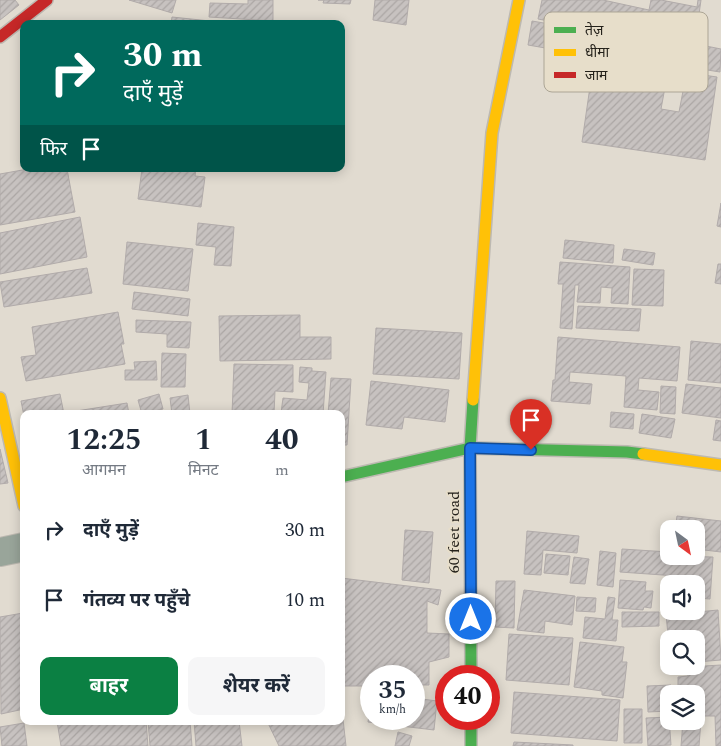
<!DOCTYPE html>
<html lang="hi">
<head>
<meta charset="utf-8">
<style>
  body { margin:0; font-family:Spectral,"Noto Sans Devanagari",serif; background:#f6f6f7; color:#1f2937; height:100vh; display:flex; flex-direction:column; font-size:19px; white-space:nowrap }
  * { box-sizing:border-box; margin:0 }
  p { font-size:16px; color:#747a83 }
  .icon { flex:none; width:28px; height:28px; fill:none; stroke:currentColor; stroke-width:2; stroke-linecap:round; stroke-linejoin:round }
  .map { position:relative; flex:1; overflow:hidden }
  .panel { position:absolute; left:20px; top:410px; width:325px; height:315px; display:flex; flex-direction:column; background:#fff; border-radius:10px; box-shadow:0 2px 12px #0003 }
  .panel>* { flex:none }
  .hud { position:absolute; left:20px; top:20px; width:325px; height:152px; border-radius:10px; box-shadow:0 2px 12px #0003; background:#00695c; color:#fff; overflow:hidden }
  .needle { width:32px; rotate:147deg }
  .tools { position:absolute; left:660px; top:520px; display:grid; gap:10px }
  .tools a { display:grid; place-items:center; width:45px; height:45px; border-radius:10px; background:#fff; box-shadow:0 2px 12px #0003; font-size:25px }
  .speed { position:absolute; left:360px; top:665px; display:flex; gap:10px; font-size:25px; font-weight:700; text-align:center }
  .speed>* { display:grid; place-content:center; width:65px; height:65px; border-radius:50%; background:#fff; box-shadow:0 2px 12px #0003; line-height:1 }
  .speed small { font-size:12px; font-weight:400 }
  .speed .limit { border:8px solid #d22; background:#fff; color:#111 }
  .pin { position:absolute; display:grid; place-items:center; width:42px; height:42px; color:#fff; margin:-51px -21px; border-radius:50% 50% 50% 0; rotate:-45deg; box-shadow:0 0 5px #0007 }
  .pin .icon { rotate:45deg }
  .me { position:absolute; width:55px; margin:-28px; rotate:0deg; stroke-linejoin:round; filter:drop-shadow(0 0 4px #0008) }
  .turn { display:flex; align-items:center; gap:18px; height:105px; padding:0 20px; font-size:22px }
  .turn .icon { width:65px; height:65px; stroke-width:2.5 }
  .turn b { display:block; font-size:35px; line-height:42px }
  .then { display:flex; align-items:center; height:48px; padding:0 20px; background:#0003; gap:10px; font-size:19px }
  .eta { display:flex; justify-content:space-evenly; align-items:center; height:85px; text-align:center }
  .eta b { font-size:30px; font-weight:700; line-height:35px }
  .button { display:flex; gap:10px; margin-top:auto; padding:10px 20px }
  .button a { flex:1; height:58px; border-radius:10px; background:#0b8043; color:#fff; font-size:20px; font-weight:700; line-height:58px; text-align:center }
  .button a+a { background:#f6f6f7; color:#1f2937 }
  ul { padding:0; list-style:none }
  li { display:flex; align-items:center; gap:15px; height:70px; padding:0 20px }
  li div { flex:1 }
  li b { display:block; font-size:19px }
  li em { font-style:normal }
  .map>svg:first-child { display:block }
  .building { fill:url(#building-hatch); stroke:#b1abaa; fill-rule:evenodd }
  .lines { fill:none; stroke-linecap:round; stroke-linejoin:round }
  .street-casing { stroke:#bdb9b1; stroke-width:30 }
  .fast-casing { stroke:#bdb9b1; stroke-width:14 }
  .slow-casing { stroke:#bdb9b1; stroke-width:14 }
  .jam-casing { stroke:#bdb9b1; stroke-width:14 }
  .street { stroke:#99a59a; stroke-width:28 }
  .fast { stroke:#4caf50; stroke-width:11 }
  .slow { stroke:#ffc107; stroke-width:11 }
  .jam { stroke:#c62828; stroke-width:11 }
  .route-casing { stroke:#114b97; stroke-width:12 }
  .route { stroke:#1a73e8; stroke-width:9 }
  .labels { text-anchor:middle; dominant-baseline:central; stroke-width:4; stroke-linejoin:round; paint-order:stroke }
  .street-label { font-size:16px; fill:#24211a; stroke:#e7deca }
  .key { fill:#e7deca; stroke:#aca595; stroke-width:1 }
  .key-label { font-size:14px; fill:#24211a }
</style>
</head>
<body>
<div class="map">
<svg width="721" height="746" viewBox="0 0 721 746">
  <defs>
    <pattern id="building-hatch" width="6" height="6" patternUnits="userSpaceOnUse" patternTransform="scale(1.25)"><rect width="6" height="6" fill="#c7c2c0"/><path d="M-1 1l2-2M0 6l6-6M5 7l2-2" fill="none" stroke="#aba6a4"/></pattern>
  </defs>
  <rect width="100%" height="100%" fill="#e1dbd0"/>
  <path class="building" d="M0 0H15L19 5 0 20Z
    M129 0H176L172 13Z
    M248 0H273V21L209 17 210 3 248 4Z
    M318 0H351L350 4 323 3 324 0Z
    M375 0H409L406 25 373 20Z
    M542 0H603L649 10 651 0H661L697 7 698 0H701L696 35 563 16 559 23 538 19Z
    M172 17 210 21V24H171Z
    M532 21 608 34 603 58 528 45Z
    M706 46 721 49 720 72 701 69Z
    M594 59 717 77 705 160 582 142ZM666 82 684 86 679 112 661 109Z
    M28 169H67L75 212 0 225V174Z
    M142 169H196L195 176 205 177 201 207 138 199Z
    M721 203V227L717 226Z
    M80 217 87 257 0 274V233Z
    M198 223 234 227 231 266 214 265 216 247 196 245Z
    M565 240 614 245 613 263 563 258Z
    M127 242 193 249 188 291 123 284Z
    M624 249 655 253 653 265 622 260Z
    M560 262 630 267 628 304 611 303 612 288 601 287 600 303 577 302 579 285H575L572 329 560 328 563 284H558Z
    M718 264H721V284L715 283Z
    M87 268 92 293 4 307 0 282Z
    M634 269 664 270 663 306 632 305Z
    M134 292 190 299 188 316 132 309Z
    M578 306 641 309 639 331 576 328Z
    M118 312 124 344H121L125 364 26 381 21 357 36 355 32 327Z
    M300 315V337H331V359L220 361 219 316Z
    M136 320 191 322 189 348 167 347V334L136 332Z
    M376 328 462 333 459 379 373 374Z
    M558 337 680 347 677 381 639 378 638 390 659 392 657 410 624 407 626 376 570 372 569 382 592 384 590 404 551 401 553 380H555Z
    M691 341 721 344V383L688 380Z
    M162 353 186 354 185 387H161Z
    M156 361 157 380H125V370H135L134 362Z
    M234 364 293 365V392L275 391 274 414H232Z
    M300 367 312 368V371L326 372 323 414 281 413 283 398 307 400 309 383 299 382Z
    M331 378 351 379 347 445H341V414H328Z
    M371 381 449 390 445 422 404 417 402 429 366 425Z
    M686 384 721 388V418L682 413Z
    M661 386 676 387 675 414 660 413Z
    M60 394 64 414H24V416L21 401Z
    M159 394 163 409 142 414 138 400Z
    M188 395 190 414H172L170 398Z
    M127 403 129 414H70V412Z
    M611 412 634 414 633 429 610 427Z
    M642 414 675 419 671 438 639 433Z
    M716 420 721 421V441L713 440Z
    M0 449 8 483 0 484Z
    M677 516 721 521V552L696 549V529H675Z
    M405 530 433 532 429 583 402 580Z
    M527 531 579 536 577 553 543 550 541 575 524 574Z
    M622 549 669 552V556L713 557 710 599 696 598V584H676L677 576 620 572Z
    M600 551 616 553 613 587 597 585Z
    M546 554 570 556 568 575 544 573Z
    M574 557 589 559 585 584 570 583Z
    M341 578 441 590 438 605 427 601V633L449 634V657L429 662V685H414V676H371V686H344L341 669Z
    M620 580 646 582 645 591H653L651 608 644 607 643 610 618 608Z
    M496 581H515L514 628 495 627Z
    M524 590 575 596 572 625 545 621 544 633 517 630Z
    M577 597 596 598 595 612 576 611Z
    M608 597 615 598 612 620H618L616 641 583 638 585 617 605 619Z
    M718 610 721 660 696 662V639H669V644L666 615Z
    M622 612H659V626L622 627Z
    M23 613 24 709 1 714 0 617Z
    M509 634 573 638 569 685 506 680Z
    M580 642 624 647 622 662H627L623 698 602 695V691L574 687Z
    M669 654V666H683L684 670 666 673 663 655Z
    M721 665V746H716L715 716H696V694H678V677L688 676V667Z
    M671 685 672 694H669V711L648 712 647 686Z
    M514 692 620 700 617 741 511 733Z
    M414 698 437 701 434 730 368 722 371 700V719H414Z
    M341 701 346 746H279L267 721H341Z
    M624 709H642V743H624Z
    M669 717 671 745 648 746 646 718Z
    M57 721H146L148 746H61Z
    M148 721H190L192 746H150Z
    M194 721H239L242 746H196Z
    M683 721H701L699 746H681Z
    M24 723 27 746H2L0 727Z
    M398 732 412 736 409 746H395Z
    M514 742 573 745V746H513Z"/>
  <g class="lines">
    <g class="street-casing">
      <path id="street" d="M0 552 24 547"/>
    </g>
    <g class="fast-casing">
      <path id="fast" d="M341 477 470 448 627 452 643 454
        M471 676 470 448 473 400
        M471 719V746"/>
    </g>
    <g class="slow-casing">
      <path id="slow" d="M0 398 24 506
        M473 400 492 133 519 0
        M643 454 721 465"/>
    </g>
    <g class="jam-casing">
      <path id="jam" d="M0 37 47 0"/>
    </g>
    <use href="#street" class="street"/>
    <use href="#fast" class="fast"/>
    <use href="#slow" class="slow"/>
    <use href="#jam" class="jam"/>
  </g>
  <g class="lines">
    <g class="route-casing">
      <path id="route" d="M471 619 470 448 531 450"/>
    </g>
    <use href="#route" class="route"/>
  </g>
  <g class="labels">
    <g class="street-label">
      <text transform="translate(454 532) rotate(-90)">60 feet road</text>
    </g>
  </g>
  <rect x="544" y="12" width="164" height="80" rx="8" class="key"/>
  <rect x="554" y="27" width="22" height="6" fill="#4caf50"/>
  <rect x="554" y="49" width="22" height="7" fill="#ffc107"/>
  <rect x="554" y="72" width="22" height="6" fill="#c62828"/>
  <g class="key-label">
    <text x="585" y="35">तेज़</text>
    <text x="585" y="57">धीमा</text>
    <text x="585" y="80">जाम</text>
  </g>
</svg>
<div class="tools">
<a><svg class="needle" viewBox="-14 -14 28 28"><path d="M0-13l5 13h-10z" fill="#e53935"/><path d="M0 13l5-13h-10z" fill="#747a83"/></svg></a>
<a><svg class="icon" aria-label="sound" viewBox="0 0 24 24"><path d="M4 9h4l5-4v14l-5-4H4zM17 9q2 3 0 6"/></svg></a>
<a><svg class="icon" aria-label="search" viewBox="0 0 24 24"><circle cx="10" cy="10" r="6"/><path d="M15 15l6 6"/></svg></a>
<a><svg class="icon" aria-label="layers" viewBox="0 0 24 24"><path d="M12 4l9 5-9 5-9-5zM3 14l9 5 9-5"/></svg></a>
</div>
<div class="speed"><div>35<small>km/h</small></div><div class="limit">40</div></div>
<div class="pin" style="left:531px;top:450px;background:#d93025"><svg class="icon" aria-label="arrive" viewBox="0 0 24 24"><path d="M6 21V4h12l-3 4 3 4H6"/></svg></div>
<svg class="me" style="left:471px;top:619px" viewBox="-20 -20 40 40"><circle r="17" fill="#1a73e8" stroke="#fff" stroke-width="3"/><path d="M0-11L8 9 0 5-8 9z" fill="#fff"/></svg>
<div class="hud">
<div class="turn"><svg class="icon" aria-label="right" viewBox="0 0 24 24"><path d="M7 20v-9h11M14 6l5 5-5 5"/></svg><div><b>30 m</b>दाएँ मुड़ें</div></div>
<div class="then">फिर<svg class="icon" aria-label="arrive" viewBox="0 0 24 24"><path d="M6 21V4h12l-3 4 3 4H6"/></svg></div>
</div>
<section class="panel">
<div class="eta">
<div><b>12:25</b><p>आगमन</p></div>
<div><b>1</b><p>मिनट</p></div>
<div><b>40</b><p>m</p></div>
</div>
<ul>
<li><svg class="icon" aria-label="right" viewBox="0 0 24 24"><path d="M7 20v-9h11M14 6l5 5-5 5"/></svg><div><b>दाएँ मुड़ें</b></div><em>30 m</em></li>
<li><svg class="icon" aria-label="arrive" viewBox="0 0 24 24"><path d="M6 21V4h12l-3 4 3 4H6"/></svg><div><b>गंतव्य पर पहुँचे</b></div><em>10 m</em></li>
</ul>
<div class="button"><a>बाहर</a><a>शेयर करें</a></div>
</section>
</div>
</body>
</html>
